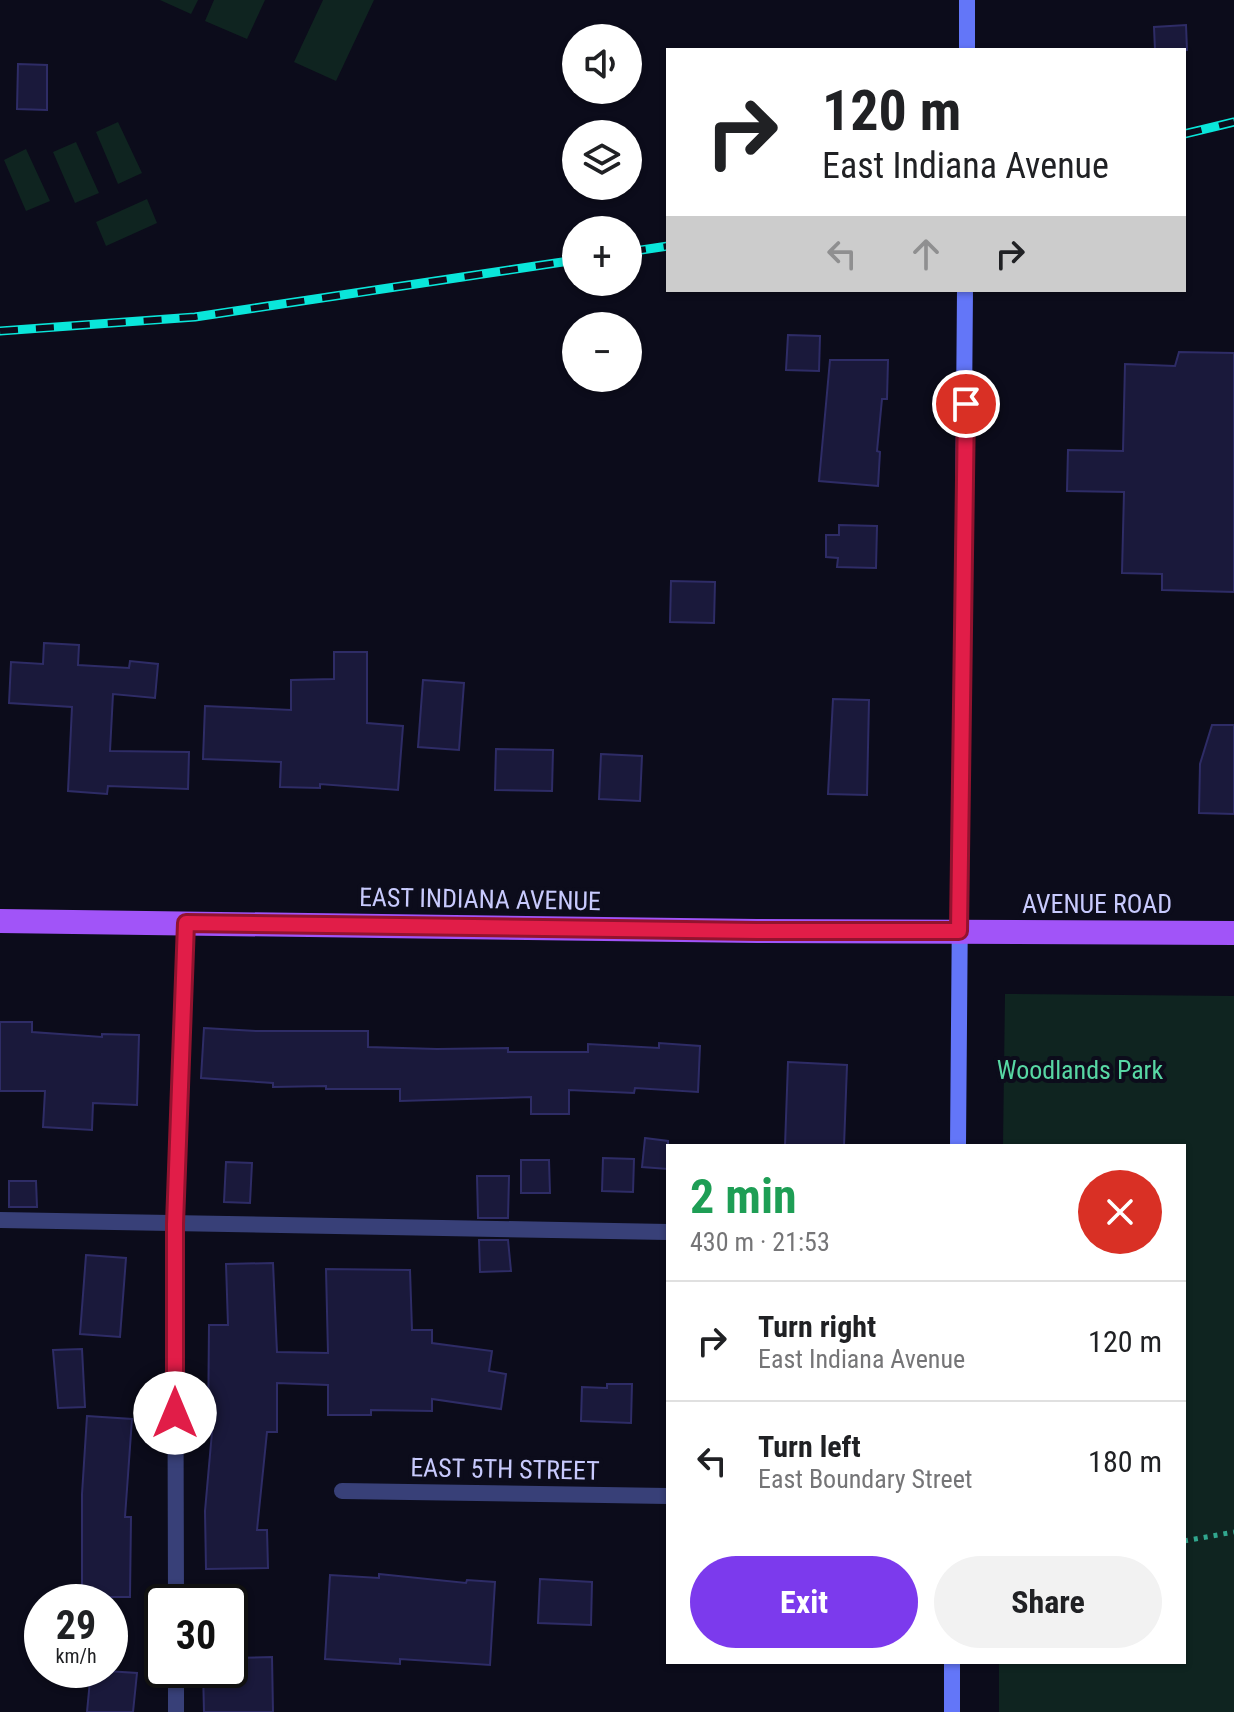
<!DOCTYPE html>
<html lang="en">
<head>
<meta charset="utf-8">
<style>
  body { margin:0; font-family:"Roboto Condensed",sans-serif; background:#f2f2f2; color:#202124; height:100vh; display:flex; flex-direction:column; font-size:30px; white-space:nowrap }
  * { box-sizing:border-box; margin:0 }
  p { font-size:26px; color:#757577 }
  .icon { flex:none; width:44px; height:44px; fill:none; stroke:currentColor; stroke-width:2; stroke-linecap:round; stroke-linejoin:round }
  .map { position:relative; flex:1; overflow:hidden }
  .drawer { position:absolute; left:666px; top:1144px; width:520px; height:520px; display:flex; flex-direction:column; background:#fff; border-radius:0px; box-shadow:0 2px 6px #0004 }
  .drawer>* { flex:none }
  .guide { position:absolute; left:666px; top:48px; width:520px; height:244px; border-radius:0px; box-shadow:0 2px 6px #0004; background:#fff; color:#202124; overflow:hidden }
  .controls { position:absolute; left:562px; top:24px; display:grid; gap:16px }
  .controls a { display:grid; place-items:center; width:80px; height:80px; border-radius:50%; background:#fff; box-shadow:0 2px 6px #0004; font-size:40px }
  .speed { position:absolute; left:24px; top:1584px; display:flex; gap:16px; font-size:40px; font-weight:700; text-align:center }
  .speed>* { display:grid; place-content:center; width:104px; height:104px; border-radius:50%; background:#fff; box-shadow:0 2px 6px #0004; line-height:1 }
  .speed small { font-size:20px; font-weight:400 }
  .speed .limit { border:4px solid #111; border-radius:12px; background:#fff; color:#111 }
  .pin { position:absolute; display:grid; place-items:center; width:68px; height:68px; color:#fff; margin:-34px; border:4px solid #fff; border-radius:50%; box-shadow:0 2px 8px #0007 }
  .me { position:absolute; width:88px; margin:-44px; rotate:0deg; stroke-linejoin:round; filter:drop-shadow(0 0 6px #0008) }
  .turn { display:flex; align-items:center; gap:28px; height:168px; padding:0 24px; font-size:36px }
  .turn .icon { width:104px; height:104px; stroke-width:2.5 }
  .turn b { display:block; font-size:56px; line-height:68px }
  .lanes { display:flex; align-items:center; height:76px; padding:0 24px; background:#0003; justify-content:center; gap:40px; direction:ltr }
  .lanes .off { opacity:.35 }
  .round { display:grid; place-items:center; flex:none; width:84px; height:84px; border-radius:42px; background:#f2f2f2 }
  .overview { display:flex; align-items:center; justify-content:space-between; height:136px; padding:0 24px }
  h1 { font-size:48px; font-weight:700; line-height:60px; color:#1e9e55 }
  .button { display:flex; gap:16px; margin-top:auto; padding:16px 24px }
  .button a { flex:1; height:92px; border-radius:48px; background:#7c3aed; color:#fff; font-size:32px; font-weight:700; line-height:92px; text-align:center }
  .button a+a { background:#f2f2f2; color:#202124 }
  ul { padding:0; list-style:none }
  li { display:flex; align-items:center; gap:24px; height:120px; padding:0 24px; border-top:2px solid #e0e0e0 }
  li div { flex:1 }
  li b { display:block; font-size:30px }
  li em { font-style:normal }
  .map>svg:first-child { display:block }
  .green { fill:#0f2420 }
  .building { fill:#1a193b; stroke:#2e2c66; stroke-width:2 }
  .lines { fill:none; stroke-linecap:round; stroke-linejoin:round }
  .path { stroke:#31a78e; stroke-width:5; stroke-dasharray:4 6; stroke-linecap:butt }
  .lane { stroke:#384078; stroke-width:16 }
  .street { stroke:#384078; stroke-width:16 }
  .secondary { stroke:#6376f8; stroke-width:16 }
  .primary { stroke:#a154f8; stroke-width:24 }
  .rail-casing { stroke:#0ae6da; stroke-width:9 }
  .rail { stroke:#0c0c1b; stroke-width:6; stroke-dasharray:18; stroke-linecap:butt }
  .route-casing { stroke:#92132f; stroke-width:20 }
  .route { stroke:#e11d48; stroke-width:14 }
  .labels { text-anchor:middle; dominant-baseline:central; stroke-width:8; stroke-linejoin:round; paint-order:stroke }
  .street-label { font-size:26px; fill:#c8cafd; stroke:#0c0c1b }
  .park-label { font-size:26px; fill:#58d8a4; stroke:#0c0c1b }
</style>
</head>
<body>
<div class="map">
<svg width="1234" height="1712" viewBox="0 0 1234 1712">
  <rect width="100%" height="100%" fill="#0c0c1b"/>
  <path class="green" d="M160 0H198L191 14Z
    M214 0H265L247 39 205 21Z
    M323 0H374L336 81 294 62Z
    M118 122 142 173 118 184 96 132Z
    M76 142 99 193 75 203 53 152Z
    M26 149 50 201 26 211 4 160Z
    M147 199 157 223 106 246 96 222Z
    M1005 994 1234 996V1712H999V1662H1184V1146H1003Z"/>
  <path class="building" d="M1186 25 1187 50H1155L1154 27Z
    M18 64 47 65V110L17 109Z
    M788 335 820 336 819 371 786 370Z
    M1179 352 1234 353V592L1162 590V574L1122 573 1124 492 1067 491 1068 450 1123 451 1125 364 1175 366Z
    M830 360H888L887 399H882L877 451 880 452 878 486 819 481Z
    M839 525 877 526 876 568 837 567 838 558 826 557V535H839Z
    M671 581 715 582 714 623 670 622Z
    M44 643 79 645 78 665 129 668 130 661 158 664 155 698 113 694 110 751 189 752 188 789 108 786 107 794 68 791 72 707 9 703 11 662 43 664Z
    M334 652H367V723L403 726 398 790 320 784V788L280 787 281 762 203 759 205 706 291 710V680L334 679Z
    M423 680 464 683 459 750 418 747Z
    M833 699 869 700 867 795 828 794Z
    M1212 725H1234V814L1199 813 1200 764Z
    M496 749 553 750 552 791 495 790Z
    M601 754 642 756 640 801 599 799Z
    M0 1022H32V1032L102 1037V1034L139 1035 137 1105 93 1103 92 1130 43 1127 45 1091H0Z
    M204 1028 256 1031H368V1047L437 1049 508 1048V1052H588V1044L659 1048V1043L700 1046 698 1092 635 1088 634 1093 569 1090V1114H531V1097L400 1101V1089H326V1086L273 1087V1083L201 1078Z
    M788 1062 847 1065 844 1146H785Z
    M645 1138 668 1141V1169L642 1167Z
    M603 1158 634 1159 633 1192 602 1191Z
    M521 1160H549L550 1193H521Z
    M226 1162 252 1163 250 1203 224 1202Z
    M477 1176H509L508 1218H478Z
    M9 1181H36L37 1207H9Z
    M479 1240H508L511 1271 480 1272Z
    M86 1255 126 1258 120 1337 80 1334Z
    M273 1263 277 1352 328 1353 326 1269 410 1270 412 1330H432V1343L492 1351 489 1371 506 1374 501 1409 432 1399V1411L371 1410V1415H328V1385L277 1383V1432H267L257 1530H267L268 1568 206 1569 205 1511 212 1432H208L209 1325H228L226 1264Z
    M82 1349 85 1407 58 1408 53 1350Z
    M607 1384H632L631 1423 581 1421 582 1387 607 1388Z
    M87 1416 132 1419 125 1517H131L130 1597H82V1494Z
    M379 1574 466 1583 467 1580 495 1582 490 1665 400 1659V1664L325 1659 330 1575 379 1578Z
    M540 1579 592 1582 591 1625 538 1623Z
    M272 1657 273 1712H204L203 1670H230V1658Z
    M91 1670 137 1673 133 1712H87Z"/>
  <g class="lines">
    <path class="path" d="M1184 1541 1234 1532"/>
    <path class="lane" d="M0 1220 668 1232"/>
    <path class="street" d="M342 1491 668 1496
      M176 1602 175 1224 186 923
      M176 1670V1712"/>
    <path class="secondary" d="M967 50V0
      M958 1146 965 290
      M952 1712V1662"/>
    <path class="primary" d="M0 921 757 931 1234 933"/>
    <g class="rail-casing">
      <path id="rail" d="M1184 134 1234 122
        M628 252 668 246
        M0 331 195 317 576 260"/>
    </g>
    <use href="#rail" class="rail"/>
  </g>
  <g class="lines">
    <g class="route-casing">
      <path id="route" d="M175 1413V1224L186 923 757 931H959L966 404"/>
    </g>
    <use href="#route" class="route"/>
  </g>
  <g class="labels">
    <g class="street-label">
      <text transform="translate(480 899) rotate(1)">EAST INDIANA AVENUE</text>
      <text x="1097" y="904">AVENUE ROAD</text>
      <text transform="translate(505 1469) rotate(1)">EAST 5TH STREET</text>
    </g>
    <g class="park-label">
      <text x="1080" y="1070">Woodlands Park</text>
    </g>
  </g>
</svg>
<div class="controls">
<a><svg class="icon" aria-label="sound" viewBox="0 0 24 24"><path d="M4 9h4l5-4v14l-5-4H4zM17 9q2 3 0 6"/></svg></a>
<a><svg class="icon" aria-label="layers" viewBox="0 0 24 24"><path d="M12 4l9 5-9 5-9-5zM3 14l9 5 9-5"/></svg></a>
<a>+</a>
<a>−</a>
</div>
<div class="speed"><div>29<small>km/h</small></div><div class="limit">30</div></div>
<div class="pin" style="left:966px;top:404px;background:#d93025"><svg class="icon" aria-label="arrive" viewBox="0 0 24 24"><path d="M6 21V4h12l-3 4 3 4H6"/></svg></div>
<svg class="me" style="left:175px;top:1413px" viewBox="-20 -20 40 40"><circle r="19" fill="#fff"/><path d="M0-13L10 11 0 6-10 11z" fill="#e11d48"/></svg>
<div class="guide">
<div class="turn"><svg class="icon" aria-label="right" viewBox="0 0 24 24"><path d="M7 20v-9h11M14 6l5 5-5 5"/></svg><div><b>120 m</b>East Indiana Avenue</div></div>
<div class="lanes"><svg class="icon off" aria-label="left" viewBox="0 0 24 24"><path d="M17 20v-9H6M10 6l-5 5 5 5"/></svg><svg class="icon off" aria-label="ahead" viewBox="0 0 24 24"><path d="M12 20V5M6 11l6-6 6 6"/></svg><svg class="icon" aria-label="right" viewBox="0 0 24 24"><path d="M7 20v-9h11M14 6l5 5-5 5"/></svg></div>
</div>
<section class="drawer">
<div class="overview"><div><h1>2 min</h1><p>430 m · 21:53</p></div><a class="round" style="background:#d93025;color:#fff"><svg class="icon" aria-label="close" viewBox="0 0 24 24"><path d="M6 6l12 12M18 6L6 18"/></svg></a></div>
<ul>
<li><svg class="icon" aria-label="right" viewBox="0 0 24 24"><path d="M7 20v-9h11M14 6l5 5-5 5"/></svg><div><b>Turn right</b><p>East Indiana Avenue</p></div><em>120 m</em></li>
<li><svg class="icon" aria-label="left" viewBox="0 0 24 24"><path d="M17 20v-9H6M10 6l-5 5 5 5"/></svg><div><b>Turn left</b><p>East Boundary Street</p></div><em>180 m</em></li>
</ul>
<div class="button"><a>Exit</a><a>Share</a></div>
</section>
</div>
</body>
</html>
